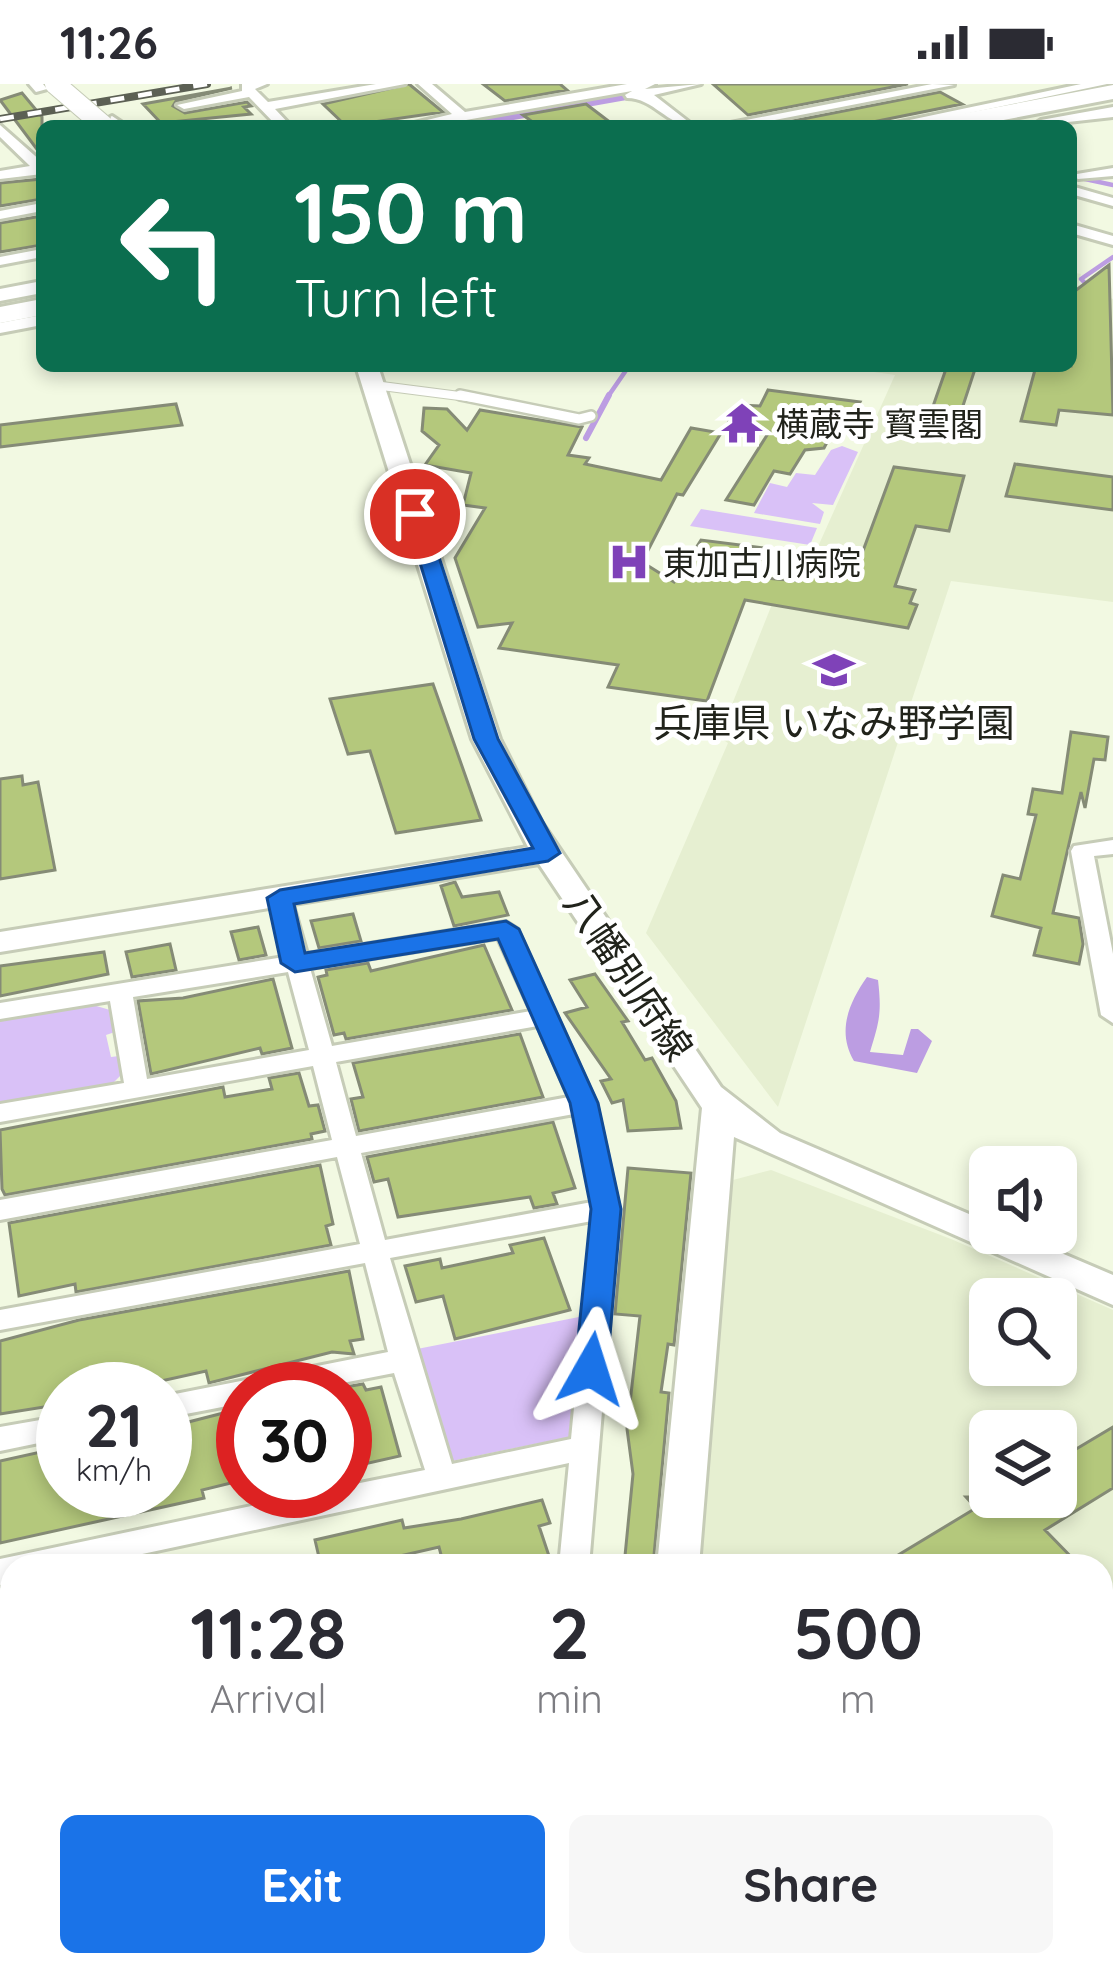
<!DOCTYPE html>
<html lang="en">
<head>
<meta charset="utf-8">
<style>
  body { margin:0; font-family:Quicksand,"Noto Sans JP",sans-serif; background:#f7f7f7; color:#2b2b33; height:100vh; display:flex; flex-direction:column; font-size:45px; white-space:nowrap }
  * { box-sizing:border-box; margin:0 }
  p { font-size:39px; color:#7c7c81 }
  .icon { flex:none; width:66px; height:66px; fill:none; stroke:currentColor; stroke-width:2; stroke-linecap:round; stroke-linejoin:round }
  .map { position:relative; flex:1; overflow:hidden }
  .sheet { position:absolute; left:0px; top:1470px; width:1113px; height:423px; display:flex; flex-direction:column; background:#fff; border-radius:36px 36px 0 0; box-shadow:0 6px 18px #0003 }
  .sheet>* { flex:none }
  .top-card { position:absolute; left:36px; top:36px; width:1041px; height:252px; border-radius:18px; box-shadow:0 6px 18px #0003; background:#0b6e4f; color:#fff; overflow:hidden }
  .controls { position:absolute; left:969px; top:1062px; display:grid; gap:24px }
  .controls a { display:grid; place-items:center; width:108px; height:108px; border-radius:18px; background:#fff; box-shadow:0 6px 18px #0003; font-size:60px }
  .speed { position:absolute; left:36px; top:1278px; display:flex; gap:24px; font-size:60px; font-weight:700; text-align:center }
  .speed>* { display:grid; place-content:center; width:156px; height:156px; border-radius:50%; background:#fff; box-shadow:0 6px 18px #0003; line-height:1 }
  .speed small { font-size:30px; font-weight:400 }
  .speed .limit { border:18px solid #d22; background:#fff; color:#111 }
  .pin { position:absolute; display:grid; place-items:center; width:102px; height:102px; color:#fff; margin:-51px; border:6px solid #fff; border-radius:50%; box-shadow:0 3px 12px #0007 }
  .me { position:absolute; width:132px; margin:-66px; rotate:6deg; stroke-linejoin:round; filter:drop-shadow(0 0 9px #0008) }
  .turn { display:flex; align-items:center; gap:42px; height:252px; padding:0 60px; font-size:54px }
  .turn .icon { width:156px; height:156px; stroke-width:2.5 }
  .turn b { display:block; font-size:84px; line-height:102px }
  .eta { display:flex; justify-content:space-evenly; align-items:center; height:204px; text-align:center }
  .eta b { font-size:72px; font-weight:800; line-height:84px }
  .primary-button { display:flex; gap:24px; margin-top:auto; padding:24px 60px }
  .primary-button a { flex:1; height:138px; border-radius:18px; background:#1a73e8; color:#fff; font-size:48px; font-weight:800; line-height:138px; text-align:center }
  .primary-button a+a { background:#f7f7f7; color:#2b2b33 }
  .status { display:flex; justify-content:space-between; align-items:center; height:84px; padding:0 60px; background:#fff; direction:ltr }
  .status svg { height:33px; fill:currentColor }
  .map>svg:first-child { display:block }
  .built { fill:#e6efd1; fill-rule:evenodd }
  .green { fill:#d9c1f7 }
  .water { fill:#bc9de2 }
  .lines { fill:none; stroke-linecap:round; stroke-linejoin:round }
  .stream-far1 { stroke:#bc9de2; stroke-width:4.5 }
  .stream { stroke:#bc9de2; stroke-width:6 }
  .river { fill:#bc9de2; fill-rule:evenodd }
  .building { fill:#b4c87c; stroke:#858b76; stroke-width:3 }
  .lane-far1-casing { stroke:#c6ccb7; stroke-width:10 }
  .lane-casing { stroke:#c6ccb7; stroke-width:14 }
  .street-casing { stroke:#c6ccb7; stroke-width:6 }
  .secondary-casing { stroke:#c6ccb7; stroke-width:6 }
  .highway-casing { stroke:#c6ccb7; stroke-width:6 }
  .lane-far1 { stroke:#fff; stroke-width:8 }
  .lane { stroke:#fff; stroke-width:9 }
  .street { fill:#fff; fill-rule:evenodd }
  .secondary { fill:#fff; fill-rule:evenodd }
  .highway { fill:#fff; fill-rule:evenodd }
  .rail-casing { stroke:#5c6054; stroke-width:8 }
  .rail { stroke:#fff; stroke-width:4.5; stroke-dasharray:14; stroke-linecap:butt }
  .secondary-bridge-casing { stroke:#c6ccb7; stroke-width:22; stroke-linecap:butt }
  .secondary-bridge { stroke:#fff; stroke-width:20 }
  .route { fill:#1a73e8; stroke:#114b97; stroke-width:3 }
  .labels { text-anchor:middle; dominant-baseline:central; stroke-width:10; stroke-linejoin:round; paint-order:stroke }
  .far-poi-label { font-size:33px; fill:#21231b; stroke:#fff; text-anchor:start }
  .poi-label { font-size:39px; fill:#21231b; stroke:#fff }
  .street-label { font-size:39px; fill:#21231b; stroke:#fff }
</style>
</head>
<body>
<div class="status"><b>11:26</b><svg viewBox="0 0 49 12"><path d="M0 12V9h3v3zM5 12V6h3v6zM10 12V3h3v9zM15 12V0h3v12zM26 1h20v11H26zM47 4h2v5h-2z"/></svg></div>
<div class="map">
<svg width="1113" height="1891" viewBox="0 0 1113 1891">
  <rect width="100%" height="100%" fill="#f2f9e2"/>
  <path class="built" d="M1071 188 1081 190 1078 201 1113 215V518L951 497 778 1023 646 849 728 659 719 653 794 465 816 467 895 291 832 282H1071Z
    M771 1086 951 1155 1113 1226V1891H686V1881H1101V1482H699L717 1198 733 1096ZM990 1215H1056V1281H990ZM990 1347H1056V1413H990Z"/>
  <path class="green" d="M842 362 858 368 833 421 812 419 824 428 820 440 754 429 770 399 787 403 796 389 815 391 831 366Z
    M701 425 817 444 810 461 690 442Z
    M93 921 110 926 115 948 106 951 111 973 119 972 122 990 113 999 0 1018V936Z
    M579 1233 569 1353 452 1377 417 1265Z"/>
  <path class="water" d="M867 893 878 896C882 930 879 938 870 968L903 971 911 945H918L932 957 917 989 854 977C837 948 848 920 867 893Z"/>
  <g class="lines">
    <path class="stream-far1" d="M1071 92 1113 101
      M1089 203 1081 195 1113 173
      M607 314 629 282"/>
    <path class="stream" d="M586 354 609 311"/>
    <path class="river" d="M629 0 638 2V14L480 42H421L434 34Z"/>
  </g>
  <path class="building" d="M409 0 443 28 346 42 323 20Z
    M483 0H560L567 6 505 17Z
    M713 0H908L748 31Z
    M232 4 176 17 173 22 185 29 247 18 251 22 244 23 251 30 161 39 143 20Z
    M940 8 962 20 853 42H767Z
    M22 9 42 33V72L0 16Z
    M586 20 615 42H538L523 31Z
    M42 95V115L0 122V99Z
    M42 132V161L0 168V139Z
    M1109 181 1113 331 1059 326 1056 341 1021 337 1036 282H1071V210Z
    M947 282H976L959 334 930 331Z
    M768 306 860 318 846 343 836 341 824 364 805 366 790 390 774 387 754 421 726 416 769 348 726 342 740 321 760 322Z
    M176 320 182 341 0 363V341Z
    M424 324 447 325 467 346 480 326 582 343 568 371 589 374 585 380 661 396 691 344 721 349 683 411 677 410 642 478 674 498 701 456 764 464 754 493 799 497 808 476 857 483 894 383 964 392 949 447 916 442 895 502 915 506 910 519 917 521 908 544 745 516 707 617 608 603 618 581 499 564 512 539 478 543 455 474 485 424 463 421 471 389 425 381 439 361 422 347Z
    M1015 380 1113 393V426L1006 412Z
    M433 600 481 736 396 749 370 667 348 670 330 615Z
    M1071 648 1108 653 1105 676 1094 675 1085 724 1081 708 1053 829 1079 834 1083 860 1079 880 1034 871 1041 844 992 832 1003 791 1020 795 1036 731 1028 730 1033 705 1062 709Z
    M22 692 23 701 38 698 55 786 0 795V695Z
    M455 798 462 813 499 808 508 831 454 842 441 802Z
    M353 830 361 857 319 864 311 837Z
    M258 843 266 871 239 876 231 848Z
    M170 860 176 886 132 893 126 868Z
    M484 861 512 926 346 955 344 949 334 951 318 893 327 891 326 886 368 879 371 887Z
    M104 868 108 890 0 912V882Z
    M595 890 628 937 622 938 645 976 652 974 676 1017 681 1044 628 1047 623 1016 612 1019 601 997 611 995 565 929 587 923 570 896Z
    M273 895 292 964 262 970 260 964 151 990 138 917 183 914Z
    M520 950 543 1013 359 1047 351 1015 363 1013 353 979Z
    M299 989 309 1022 318 1021 325 1047 311 1050 312 1055 5 1111 2 1105 0 1046 223 1003 225 1013 272 1005 269 994Z
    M553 1038 575 1104 553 1109 557 1120 534 1124 530 1113 398 1133 388 1095 374 1098 367 1073Z
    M320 1081 333 1140 326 1142 331 1161 76 1208 75 1200 19 1212 9 1139Z
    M628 1084 691 1089 674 1261 668 1260 661 1308 669 1309 653 1482H624L633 1390 627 1345 640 1232 615 1230Z
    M544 1154 570 1226 455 1255 443 1212 416 1218 405 1182 440 1175 442 1184 513 1169 510 1161Z
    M349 1187 363 1255 350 1257 354 1270 332 1268 209 1299 206 1287 125 1305H63V1320L0 1330V1257L79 1236Z
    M363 1300 366 1306 381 1303 400 1372 360 1381 345 1303Z
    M243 1324V1396L202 1406 204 1414 0 1459V1377L63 1363V1411L165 1407V1344Z
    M1113 1343V1404L1045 1446 1080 1482H880L976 1424 966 1413H1056V1377Z
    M542 1416 550 1439 539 1442 551 1478 533 1482H444L439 1463 356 1482H321L315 1456 402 1436 404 1444 461 1435Z"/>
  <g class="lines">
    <g class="lane-far1-casing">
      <path id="lane-far1" d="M374 301 475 314"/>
    </g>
    <g class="lane-casing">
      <path id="lane" d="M460 311 579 335 591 332"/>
    </g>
    <g class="street-casing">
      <path id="street" d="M29 0H43L47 5 36 8Z
        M242 0H267L255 5 268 18 376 0H405L275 25 291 42H277L249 13 184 25 177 21 242 7Z
        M418 0H432L465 28 627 0H655L645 5 701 0 654 11 694 42C667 42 654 14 627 14L625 11 632 7 432 42H402L452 30Z
        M932 0 954 1 744 42H715Z
        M1081 0H1107L908 42H881Z
        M112 32 127 42H111L105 36Z
        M0 41 42 78V90L0 95V87L30 82 0 53Z
        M1113 84V92L1078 95 1071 91Z
        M1071 102 1113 114V122L1071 110Z
        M42 119V127L0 135V127Z
        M1071 140 1113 152V161L1071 149Z
        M42 165V173L0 181V173Z
        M42 231V241L0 249V239Z
        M1113 756V770L1094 772 1113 870V939L1101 931 1071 767 1074 762Z
        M280 807 291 814 307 870 506 838 517 845 596 1019 619 1125 589 1482H559L569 1379 86 1482H12V1498L0 1501V1475L323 1407H345V1402L425 1386 394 1289 312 1305H243V1319L165 1334V1312L388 1268 365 1179 0 1246V1226L360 1160 337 1073 0 1136V1116L332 1056 313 982 0 1038V1020L124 999 110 917 0 935V919L284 873 269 814ZM498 854 531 927 332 962 310 884ZM288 888 309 966 147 995 133 913ZM538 942 569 1013 356 1052 336 978ZM574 1030 592 1118 385 1156 361 1069ZM592 1137 571 1355 452 1380 390 1174Z
        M63 1332V1354L0 1367V1343Z
        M12 1627V1655L0 1658V1630Z
        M12 1783V1815L0 1818V1786Z
        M368 1881H438L434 1891H363Z
        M531 1881H565L566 1891H530Z"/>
    </g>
    <g class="secondary-casing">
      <path id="secondary" d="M1113 23V33L1032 42 1041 36Z
        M42 197V209L0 217V205Z
        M356 282H378L500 655 542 739 721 1003 780 1049 990 1139V1149H1014L1113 1191V1221L734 1053 699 1482H657L702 1024 539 780 0 868V848L528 763 472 655Z
        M641 1881H689V1891H641Z"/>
    </g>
    <g class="highway-casing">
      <path id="highway" d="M1113 1V15L972 42H923L935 35Z
        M42 215V231L0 239V223Z"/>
    </g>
    <use href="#lane-far1" class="lane-far1"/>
    <use href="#lane" class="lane"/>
    <use href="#street" class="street"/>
    <use href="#secondary" class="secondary"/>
    <use href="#highway" class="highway"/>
    <g class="rail-casing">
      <path id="rail" d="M0 35 207 0"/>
    </g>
    <use href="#rail" class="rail"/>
    <g class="secondary-bridge-casing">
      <path id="secondary-bridge" d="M55 0 104 42"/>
    </g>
    <use href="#secondary-bridge" class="secondary-bridge"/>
  </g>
  <path class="route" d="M415 424 425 430 498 655 560 769 548 777 294 820 305 869 506 837 519 845 598 1019 621 1125 607 1285 591 1297 575 1285 591 1125 570 1019 498 855 295 888 281 879 267 814 280 806 533 764 474 655 405 430Z"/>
  <defs>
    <g id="temple-bare" transform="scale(3.24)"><path d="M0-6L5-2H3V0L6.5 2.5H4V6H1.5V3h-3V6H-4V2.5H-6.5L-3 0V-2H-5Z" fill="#7f42b8" stroke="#fff" stroke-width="2.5" paint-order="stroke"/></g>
    <g id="hospital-bare" transform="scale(3.24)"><path d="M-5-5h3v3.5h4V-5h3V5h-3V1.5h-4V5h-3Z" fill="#7f42b8" stroke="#fff" stroke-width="2.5" paint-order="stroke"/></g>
    <g id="school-bare" transform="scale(3.24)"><path d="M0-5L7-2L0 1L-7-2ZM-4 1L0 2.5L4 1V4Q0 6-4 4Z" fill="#7f42b8" stroke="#fff" stroke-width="2.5" paint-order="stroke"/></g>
  </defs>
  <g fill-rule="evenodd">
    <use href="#temple-bare" x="742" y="339"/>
    <use href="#hospital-bare" x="629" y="478"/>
    <use href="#school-bare" x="834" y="586"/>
  </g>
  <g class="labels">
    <g class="far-poi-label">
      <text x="776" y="339">横蔵寺 寳雲閣</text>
      <text x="663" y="478">東加古川病院</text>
    </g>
    <g class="poi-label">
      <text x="834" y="638">兵庫県 いなみ野学園</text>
    </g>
    <g class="street-label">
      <text transform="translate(629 891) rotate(56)">八幡別府線</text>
    </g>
  </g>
</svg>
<div class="controls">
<a><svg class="icon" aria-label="sound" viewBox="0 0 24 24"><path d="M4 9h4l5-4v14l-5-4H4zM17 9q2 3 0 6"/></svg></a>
<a><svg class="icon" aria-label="search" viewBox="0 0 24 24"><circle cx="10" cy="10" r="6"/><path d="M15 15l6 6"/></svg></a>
<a><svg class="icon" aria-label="layers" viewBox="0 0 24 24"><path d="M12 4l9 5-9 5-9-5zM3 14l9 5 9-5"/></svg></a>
</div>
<div class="speed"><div>21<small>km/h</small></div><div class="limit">30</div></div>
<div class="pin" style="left:415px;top:430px;background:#d93025"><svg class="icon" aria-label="arrive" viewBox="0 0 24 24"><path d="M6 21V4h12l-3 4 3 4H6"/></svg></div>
<svg class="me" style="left:591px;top:1285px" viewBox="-20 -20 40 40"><path d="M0-17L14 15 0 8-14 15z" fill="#1a73e8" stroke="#fff" stroke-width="4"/></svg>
<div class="top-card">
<div class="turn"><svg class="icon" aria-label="left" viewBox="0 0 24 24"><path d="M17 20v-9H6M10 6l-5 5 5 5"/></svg><div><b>150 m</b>Turn left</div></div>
</div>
<section class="sheet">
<div class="eta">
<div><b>11:28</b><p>Arrival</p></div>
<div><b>2</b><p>min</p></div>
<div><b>500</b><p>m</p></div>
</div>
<div class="primary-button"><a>Exit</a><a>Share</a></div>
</section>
</div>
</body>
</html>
